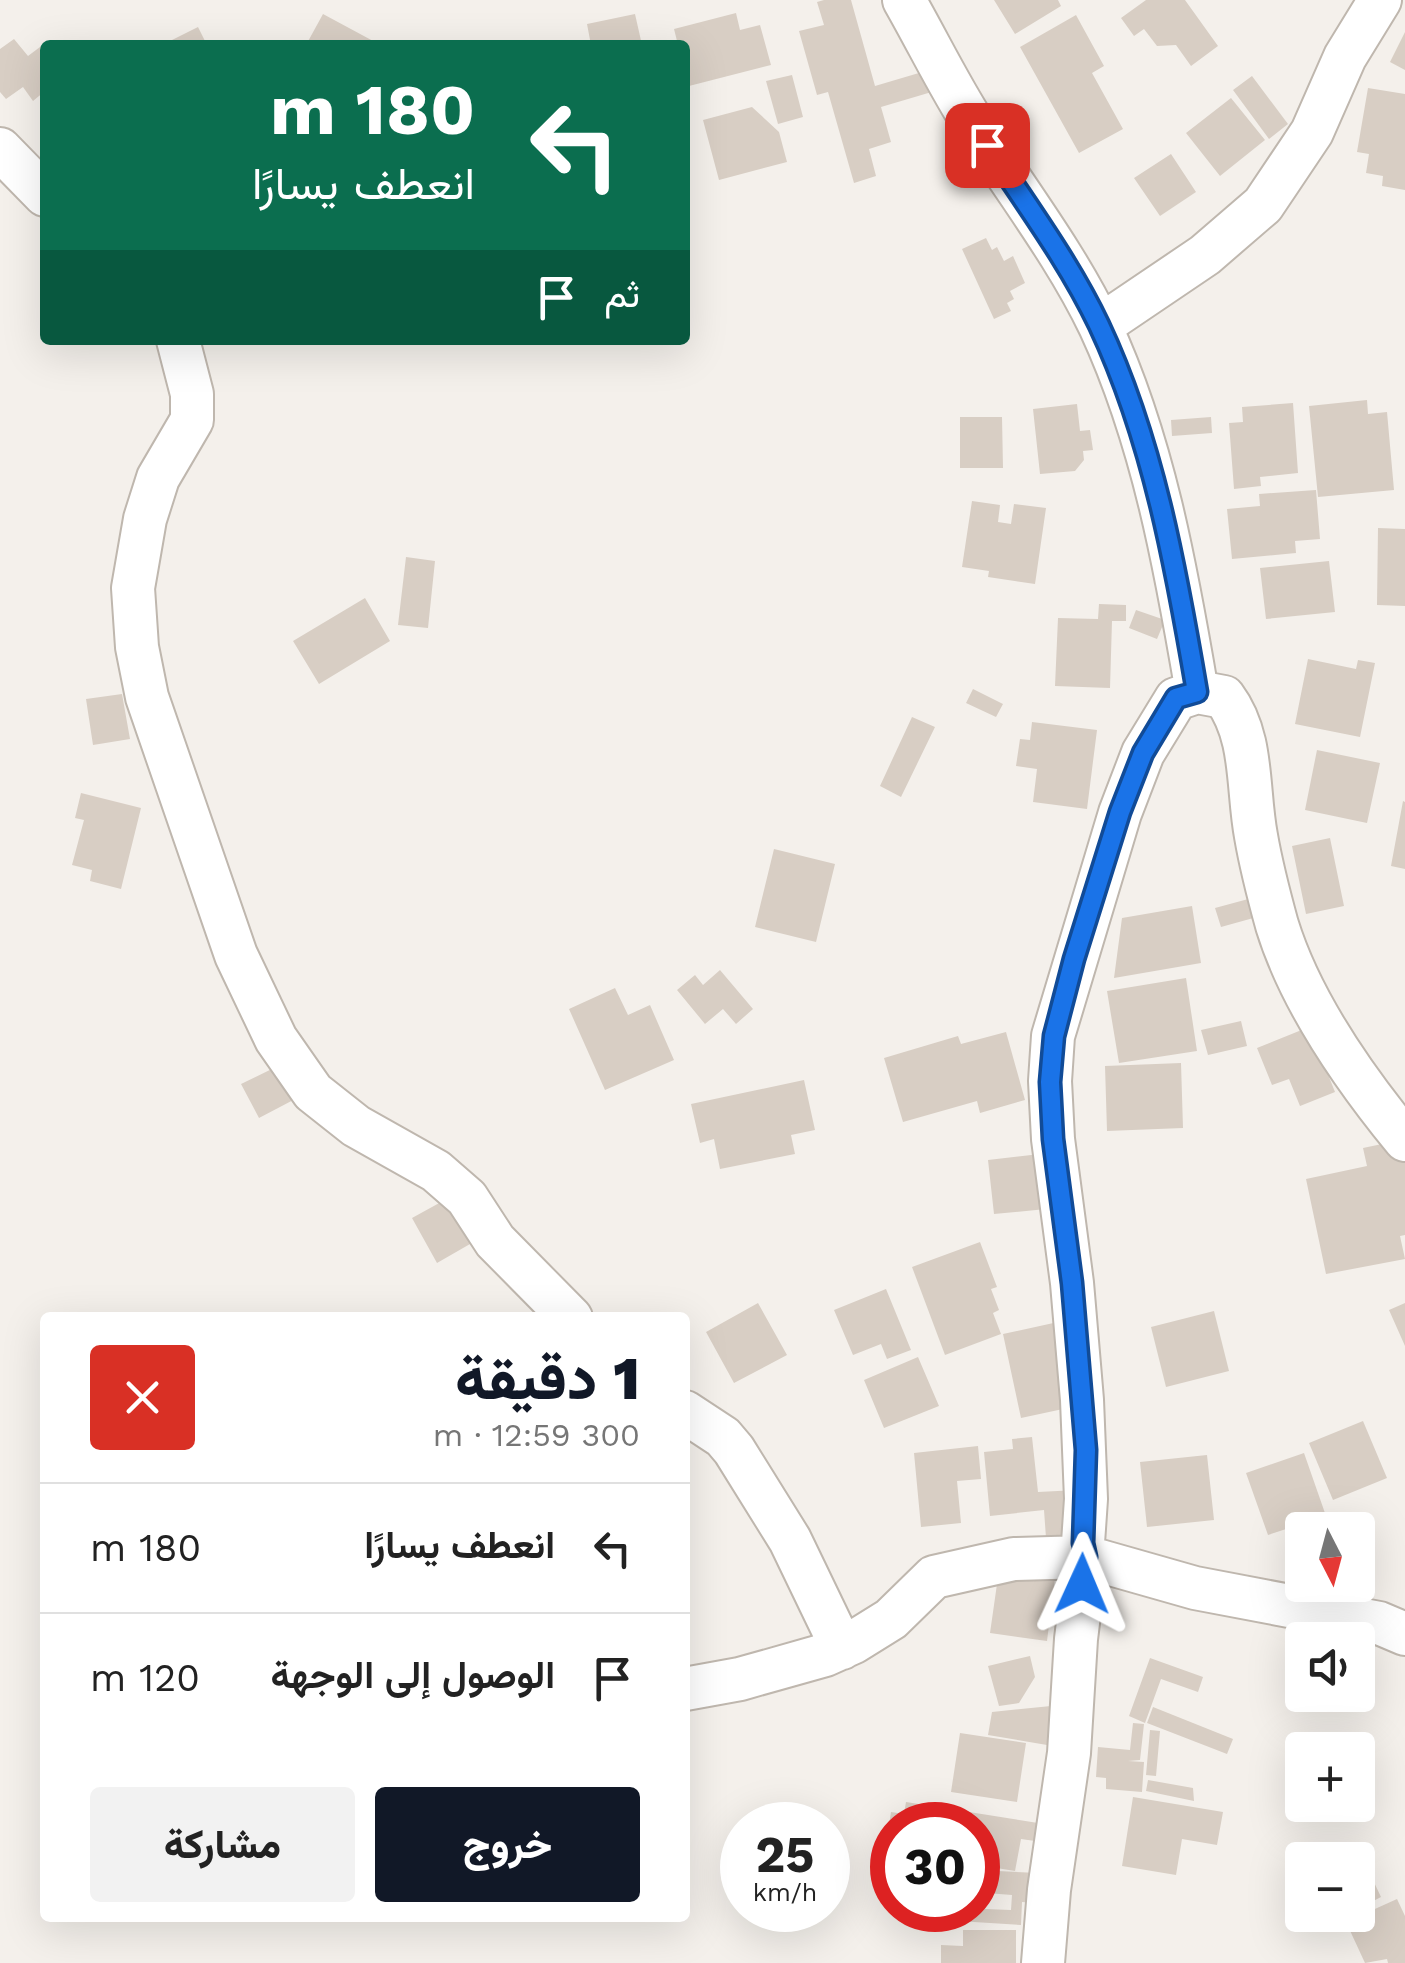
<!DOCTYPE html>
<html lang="ar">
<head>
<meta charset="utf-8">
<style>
  body { margin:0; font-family:"Work Sans",Vazirmatn,sans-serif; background:#f2f2f2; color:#222; direction:rtl; height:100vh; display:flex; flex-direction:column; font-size:38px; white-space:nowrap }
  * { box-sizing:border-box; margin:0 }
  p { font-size:32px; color:#767676 }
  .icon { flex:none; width:55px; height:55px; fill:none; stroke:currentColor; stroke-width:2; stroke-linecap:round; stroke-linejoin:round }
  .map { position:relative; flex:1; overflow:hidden; direction:ltr }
  .panel { position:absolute; left:40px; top:1312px; width:650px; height:610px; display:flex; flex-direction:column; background:#fff; border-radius:10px; box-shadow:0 10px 40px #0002; direction:rtl }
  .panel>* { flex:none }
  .banner { position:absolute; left:40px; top:40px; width:650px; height:305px; border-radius:10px; box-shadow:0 10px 40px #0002; direction:rtl; background:#0b6e4f; color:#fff; overflow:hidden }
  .needle { width:65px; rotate:174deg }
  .buttons { position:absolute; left:1285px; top:1512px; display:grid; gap:20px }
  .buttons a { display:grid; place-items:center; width:90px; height:90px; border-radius:10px; background:#fff; box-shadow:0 10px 40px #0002; font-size:50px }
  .speed { position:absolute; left:720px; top:1802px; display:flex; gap:20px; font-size:50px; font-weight:700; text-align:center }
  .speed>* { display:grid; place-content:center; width:130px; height:130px; border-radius:50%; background:#fff; box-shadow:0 10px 40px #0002; line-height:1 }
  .speed small { font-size:25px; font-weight:400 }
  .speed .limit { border:15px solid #d22; background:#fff; color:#111 }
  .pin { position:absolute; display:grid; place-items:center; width:85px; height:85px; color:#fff; margin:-42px; border-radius:20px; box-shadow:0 5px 15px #0006 }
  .me { position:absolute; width:110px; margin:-55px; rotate:1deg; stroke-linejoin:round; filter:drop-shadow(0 0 8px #0008) }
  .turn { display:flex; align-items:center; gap:35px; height:210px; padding:0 50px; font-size:45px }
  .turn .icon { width:130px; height:130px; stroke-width:2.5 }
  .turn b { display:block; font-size:70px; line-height:85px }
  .then { display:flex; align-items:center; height:95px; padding:0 50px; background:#0003; gap:20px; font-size:38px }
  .round { display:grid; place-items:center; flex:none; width:105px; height:105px; border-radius:10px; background:#f2f2f2 }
  .head { display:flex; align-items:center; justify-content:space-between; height:170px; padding:0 50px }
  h1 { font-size:60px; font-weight:800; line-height:75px; color:#111827 }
  .primary-button { display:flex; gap:20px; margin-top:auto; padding:20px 50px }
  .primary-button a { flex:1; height:115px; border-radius:10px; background:#111827; color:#fff; font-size:40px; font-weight:800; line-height:115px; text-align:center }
  .primary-button a+a { background:#f2f2f2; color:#222 }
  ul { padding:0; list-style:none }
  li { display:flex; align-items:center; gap:30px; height:130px; padding:0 50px; border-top:2px solid #e0e0e0 }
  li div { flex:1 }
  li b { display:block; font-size:38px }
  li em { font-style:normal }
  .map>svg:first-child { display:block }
  .building { fill:#d8cec4; fill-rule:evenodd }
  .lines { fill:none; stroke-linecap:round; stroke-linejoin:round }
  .minor-casing { stroke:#bfb7ae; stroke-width:46 }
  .minor { stroke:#fff; stroke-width:42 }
  .route-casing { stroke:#114b97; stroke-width:25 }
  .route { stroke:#1a73e8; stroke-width:18 }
</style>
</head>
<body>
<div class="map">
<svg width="1405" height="1963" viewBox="0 0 1405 1963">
  <rect width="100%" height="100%" fill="#f4f0eb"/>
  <path class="building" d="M824 0H851L875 86 929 70 935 91 881 107 891 142 869 149 876 176 854 183 828 92 817 95 799 31 824 25 817 2Z
    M994 0H1058L1061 6 1015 34Z
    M1146 0H1185L1218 46 1191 66 1176 45 1157 46 1144 29 1134 36 1121 18Z
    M736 13 740 30 760 25 771 65 689 86 685 45H678L674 29Z
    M323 14 375 42 373 45H306Z
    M635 14 642 45H591L587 24Z
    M1076 15 1104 66 1092 73 1123 129 1079 153 1020 47Z
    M198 27 207 45H162Z
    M1405 32V70L1390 62Z
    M14 39 28 56 48 41 51 45H45V91L33 101 23 87 6 99 0 92V49Z
    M792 75 803 117 778 124 766 81Z
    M1252 76 1288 124 1269 139 1233 90Z
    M1368 88 1405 94V190L1382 186 1383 176 1366 173 1369 154 1357 152Z
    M1231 98 1265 140 1220 176 1186 133Z
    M752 107 779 132 787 162 719 180 703 120Z
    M1171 154 1196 192 1160 216 1134 178Z
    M986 238 992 250 997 247 1004 261 1013 256 1025 283 1010 291 1014 299 1007 303 1011 311 994 319 962 249Z
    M1367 400 1368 414 1387 412 1394 490 1318 497 1309 406Z
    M1293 403 1298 473 1260 477 1261 486 1234 489 1229 423 1243 422 1242 407Z
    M1077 404 1080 431 1090 430 1093 450 1083 451 1084 460 1075 471 1040 474 1033 409Z
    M960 417H1002L1003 468H960Z
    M1211 417 1212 433 1172 436 1171 420Z
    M1316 490 1320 539 1295 541 1296 553 1232 559 1227 509 1260 506 1259 494Z
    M972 501 1000 505 998 522 1011 524 1014 504 1046 508 1035 584 988 577 989 571 962 567Z
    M1378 528 1405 529V606L1377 605Z
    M406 557 435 561 428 628 398 625Z
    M1329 561 1335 612 1266 619 1260 568Z
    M365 598 390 641 319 684 293 641Z
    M1099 604 1126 605V621H1112L1110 688 1055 686 1058 618 1098 619Z
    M1136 610 1165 620 1157 639 1129 628Z
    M1308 659 1356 669 1358 660 1375 663 1360 737 1295 724Z
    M973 689 1003 704 996 717 966 703Z
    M122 694 130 739 93 745 86 699Z
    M912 717 935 727 901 797 880 786Z
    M1032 722 1097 730 1087 809 1033 802 1037 769 1016 766 1020 739 1030 740Z
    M1317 750 1380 763 1367 823 1305 810Z
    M81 793 141 808 121 889 90 881 92 870 72 865 84 820 75 818Z
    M1403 801 1405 802V869L1391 866Z
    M1330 838 1344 906 1306 914 1292 846Z
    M774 849 835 864 816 942 755 927Z
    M1252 898 1257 917 1221 927 1215 908Z
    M1192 906 1201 963 1114 978 1122 918Z
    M720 970 753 1009 736 1024 723 1009 705 1024 677 990 695 975 703 985Z
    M1186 978 1197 1051 1119 1063 1107 991Z
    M615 988 628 1015 650 1005 674 1060 605 1090 569 1009Z
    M1241 1021 1247 1046 1208 1055 1201 1030Z
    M1309 1027 1335 1092 1300 1106 1289 1079 1272 1085 1257 1048Z
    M1006 1032 1025 1100 980 1113 977 1101 903 1122 884 1058 958 1036 961 1044Z
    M1181 1063 1183 1128 1107 1131 1105 1066Z
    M282 1064 299 1097 259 1118 241 1084Z
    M804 1080 815 1130 791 1135 795 1154 720 1169 714 1139 700 1143 691 1104Z
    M1401 1140 1405 1159V1235L1400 1236 1405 1259 1326 1274 1306 1179 1367 1166 1363 1148Z
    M1040 1154 1046 1209 994 1214 988 1160Z
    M452 1196 477 1240 437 1263 412 1218Z
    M980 1242 997 1287 991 1289 999 1310 993 1313 1001 1334 945 1355 912 1267Z
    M886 1289 911 1350 887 1359 881 1344 853 1355 834 1310Z
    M758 1303 787 1355 734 1383 706 1332Z
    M1405 1303V1346L1389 1310Z
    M1214 1311 1229 1371 1166 1387 1151 1327Z
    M1058 1322 1077 1406 1021 1418 1003 1334Z
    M918 1357 939 1406 884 1428 864 1380Z
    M1363 1421 1387 1478 1333 1500 1309 1443Z
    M1032 1437 1038 1492 1077 1490 1078 1508H1064L1065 1537 1046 1538 1044 1510 990 1516 984 1452 1013 1449 1012 1439Z
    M978 1446 981 1479 957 1481 961 1523 921 1527 914 1453Z
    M1304 1453 1326 1516 1268 1535 1246 1473Z
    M1207 1455 1214 1520 1147 1527 1140 1462Z
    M999 1570 1055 1578 1047 1641 990 1633Z
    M1030 1656 1035 1677 1019 1703 999 1706 988 1666Z
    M1150 1658 1203 1677 1198 1692 1161 1679 1145 1723 1129 1716Z
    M1051 1706 1047 1745 988 1735 992 1712Z
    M1153 1707 1233 1739 1227 1754 1147 1723Z
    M1133 1723 1144 1724 1140 1760 1128 1761 1144 1762 1142 1792 1106 1789V1778L1096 1777 1098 1747 1130 1750Z
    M1150 1730 1160 1731 1156 1776 1146 1775Z
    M960 1733 1026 1743 1017 1802 951 1792Z
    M1148 1780 1193 1788 1194 1801 1146 1791Z
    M1133 1797 1223 1812 1217 1845 1182 1839 1176 1875 1122 1866Z
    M906 1802 1038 1823 1035 1841 1021 1839 1015 1871 978 1865V1825H892V1853L885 1851 891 1812 904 1814Z
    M978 1870 1038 1873 1036 1903 1022 1902 1021 1925 958 1921 959 1910H978ZM986 1893 1012 1895 1011 1910 985 1909Z
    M1371 1876 1381 1897 1358 1909V1883Z
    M1397 1899 1405 1916V1963H1388L1387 1959 1365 1963 1346 1922Z
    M963 1930H1016V1963H941V1945L963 1946Z"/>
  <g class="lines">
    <g class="minor-casing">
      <path id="minor" d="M904 0C928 42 949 86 975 126 1017 192 1066 255 1100 326 1153 440 1176 568 1197 692
        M0 149 45 195
        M1100 326 1205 255 1263 205 1312 132 1345 57 1380 0
        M178 340 192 394V420L158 478 145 519 133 588 137 647 147 697 236 955 276 1039 313 1092 356 1126 436 1171 467 1198 495 1241 571 1318
        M685 1412 723 1437 734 1450 790 1540 842 1648
        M685 1689 740 1679 825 1655 854 1642 891 1619 934 1577 1014 1559 1086 1557 1195 1588 1379 1623 1405 1634
        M1043 1963 1049 1890 1069 1753 1076 1639 1086 1557 1083 1543 1086 1499 1082 1400 1072 1283 1053 1139 1050 1081 1053 1036 1120 813 1143 753 1176 699 1197 692 1224 697C1254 737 1247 789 1256 836 1261 865 1269 896 1277 925 1301 1003 1354 1078 1405 1140"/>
    </g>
    <use href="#minor" class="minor"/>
  </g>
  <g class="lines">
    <g class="route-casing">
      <path id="route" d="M987 145C1026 204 1069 262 1099 325 1153 440 1176 568 1197 692L1176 698 1143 753 1120 812 1074 959 1054 1036 1050 1082 1053 1139 1072 1283 1086 1450 1083 1543 1086 1557 1082 1584"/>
    </g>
    <use href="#route" class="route"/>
  </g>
</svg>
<div class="buttons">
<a><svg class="needle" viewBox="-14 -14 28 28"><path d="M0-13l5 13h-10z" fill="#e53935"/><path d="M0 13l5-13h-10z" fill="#767676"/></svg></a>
<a><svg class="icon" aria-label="sound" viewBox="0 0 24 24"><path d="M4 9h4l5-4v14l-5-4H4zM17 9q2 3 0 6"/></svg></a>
<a>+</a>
<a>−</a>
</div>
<div class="speed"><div>25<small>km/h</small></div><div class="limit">30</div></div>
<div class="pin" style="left:987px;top:145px;background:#d93025"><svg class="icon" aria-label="arrive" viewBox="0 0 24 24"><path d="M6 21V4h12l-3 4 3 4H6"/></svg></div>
<svg class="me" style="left:1082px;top:1584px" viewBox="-20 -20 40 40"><path d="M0-17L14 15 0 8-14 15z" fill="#1a73e8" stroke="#fff" stroke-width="4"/></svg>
<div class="banner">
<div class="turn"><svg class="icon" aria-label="left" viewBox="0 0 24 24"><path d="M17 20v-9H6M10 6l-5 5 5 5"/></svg><div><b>180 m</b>انعطف يسارًا</div></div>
<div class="then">ثم<svg class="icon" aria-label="arrive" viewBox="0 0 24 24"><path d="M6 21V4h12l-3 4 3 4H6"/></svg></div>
</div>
<section class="panel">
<div class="head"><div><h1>1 دقيقة</h1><p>300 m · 12:59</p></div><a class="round" style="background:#d93025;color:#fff"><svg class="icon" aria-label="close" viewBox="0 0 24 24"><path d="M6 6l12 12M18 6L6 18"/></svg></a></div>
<ul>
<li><svg class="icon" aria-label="left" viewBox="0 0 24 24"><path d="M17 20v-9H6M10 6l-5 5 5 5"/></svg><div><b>انعطف يسارًا</b></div><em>180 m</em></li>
<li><svg class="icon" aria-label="arrive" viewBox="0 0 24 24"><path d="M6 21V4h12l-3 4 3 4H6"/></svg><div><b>الوصول إلى الوجهة</b></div><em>120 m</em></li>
</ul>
<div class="primary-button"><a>خروج</a><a>مشاركة</a></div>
</section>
</div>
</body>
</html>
